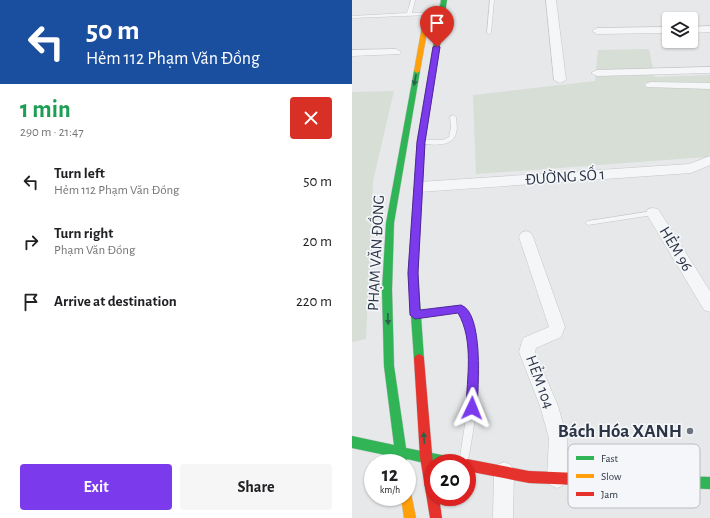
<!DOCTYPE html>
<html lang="en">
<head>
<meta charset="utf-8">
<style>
  body { margin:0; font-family:"Alegreya Sans",sans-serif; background:#f6f6f6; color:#202124; height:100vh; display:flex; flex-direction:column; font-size:15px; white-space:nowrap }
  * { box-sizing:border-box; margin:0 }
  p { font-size:13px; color:#757577 }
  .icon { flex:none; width:22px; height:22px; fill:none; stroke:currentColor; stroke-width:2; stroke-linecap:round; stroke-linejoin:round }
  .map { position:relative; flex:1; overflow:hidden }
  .sheet { display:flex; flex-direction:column; background:#fff; width:352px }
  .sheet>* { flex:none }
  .banner { background:#1a4fa0; color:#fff; overflow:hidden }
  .buttons { position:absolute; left:310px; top:12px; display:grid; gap:8px }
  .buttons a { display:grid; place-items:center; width:36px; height:36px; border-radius:4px; background:#fff; box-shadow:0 1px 3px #0004; font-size:20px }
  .speed { position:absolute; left:12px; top:454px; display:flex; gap:8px; font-size:20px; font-weight:700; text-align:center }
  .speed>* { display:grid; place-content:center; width:52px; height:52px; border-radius:50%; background:#fff; box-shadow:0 1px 3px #0004; line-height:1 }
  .speed small { font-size:10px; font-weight:400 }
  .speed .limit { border:6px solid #d22; background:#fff; color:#111 }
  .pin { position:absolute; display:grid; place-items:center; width:34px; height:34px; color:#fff; margin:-41px -17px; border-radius:50% 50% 50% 0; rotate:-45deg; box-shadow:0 0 4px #0007 }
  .pin .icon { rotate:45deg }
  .me { position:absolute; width:44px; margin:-22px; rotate:2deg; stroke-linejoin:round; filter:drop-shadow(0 0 3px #0008) }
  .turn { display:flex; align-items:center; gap:14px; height:84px; padding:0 20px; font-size:18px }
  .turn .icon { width:52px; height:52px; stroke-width:2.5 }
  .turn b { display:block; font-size:28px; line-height:34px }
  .round { display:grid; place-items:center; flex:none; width:42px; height:42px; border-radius:4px; background:#f6f6f6 }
  .head { display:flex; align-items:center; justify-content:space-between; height:68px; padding:0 20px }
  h1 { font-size:24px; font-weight:700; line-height:30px; color:#1e9e55 }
  .action { display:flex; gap:8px; margin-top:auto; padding:8px 20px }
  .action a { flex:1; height:46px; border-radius:4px; background:#7c3aed; color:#fff; font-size:16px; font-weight:700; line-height:46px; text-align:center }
  .action a+a { background:#f6f6f6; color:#202124 }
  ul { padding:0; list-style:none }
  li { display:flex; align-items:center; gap:12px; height:60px; padding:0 20px }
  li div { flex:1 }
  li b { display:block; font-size:15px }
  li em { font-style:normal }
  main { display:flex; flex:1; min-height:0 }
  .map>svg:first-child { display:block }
  .green { fill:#d6ded6 }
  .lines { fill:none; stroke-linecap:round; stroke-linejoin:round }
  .lane-casing { stroke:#c4c6c8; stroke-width:1 }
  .street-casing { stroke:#c4c6c8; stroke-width:1 }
  .fast-casing { stroke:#c4c6c8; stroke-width:1 }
  .slow-casing { stroke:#c4c6c8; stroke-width:1 }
  .jam-casing { stroke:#c4c6c8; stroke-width:1 }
  .lane { fill:#f5f6f7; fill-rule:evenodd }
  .street { fill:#f5f6f7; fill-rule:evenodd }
  .fast { fill:#30b455; fill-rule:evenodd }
  .slow { fill:#ff9f0a; fill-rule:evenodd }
  .jam { fill:#e5322d; fill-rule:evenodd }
  .oneway { fill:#2d614b }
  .route { fill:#7c3aed; stroke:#51269a }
  .poi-dot { fill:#6c737f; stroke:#f4f6f9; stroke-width:1.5 }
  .labels { text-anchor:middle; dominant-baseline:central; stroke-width:3.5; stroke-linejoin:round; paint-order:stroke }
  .street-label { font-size:16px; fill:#2b3445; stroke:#f4f6f9 }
  .near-poi-label { font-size:19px; font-weight:bold; fill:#2b3445; stroke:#f4f6f9; text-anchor:end }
  .key { fill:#f4f6f9; stroke:#b8bcc3; stroke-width:1 }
  .key-label { font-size:11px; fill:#2b3445 }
</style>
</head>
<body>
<main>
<section class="sheet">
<div class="banner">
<div class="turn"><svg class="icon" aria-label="left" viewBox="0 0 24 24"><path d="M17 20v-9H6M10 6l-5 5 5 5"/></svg><div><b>50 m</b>Hẻm 112 Phạm Văn Đồng</div></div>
</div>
<div class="head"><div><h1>1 min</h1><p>290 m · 21:47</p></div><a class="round" style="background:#d93025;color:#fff"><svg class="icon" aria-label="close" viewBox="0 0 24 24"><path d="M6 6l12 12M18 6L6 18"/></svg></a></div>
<ul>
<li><svg class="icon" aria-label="left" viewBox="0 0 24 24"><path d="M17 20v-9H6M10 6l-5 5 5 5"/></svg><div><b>Turn left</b><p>Hẻm 112 Phạm Văn Đồng</p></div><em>50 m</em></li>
<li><svg class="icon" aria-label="right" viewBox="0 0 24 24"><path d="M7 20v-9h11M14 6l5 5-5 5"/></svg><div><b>Turn right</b><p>Phạm Văn Đồng</p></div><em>20 m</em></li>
<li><svg class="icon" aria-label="arrive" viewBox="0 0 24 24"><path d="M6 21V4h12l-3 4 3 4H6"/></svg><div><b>Arrive at destination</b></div><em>220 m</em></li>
</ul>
<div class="action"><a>Exit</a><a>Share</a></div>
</section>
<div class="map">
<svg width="358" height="518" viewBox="0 0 358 518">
  <rect width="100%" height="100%" fill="#e6e8ea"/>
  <path class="green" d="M297 49 303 77 358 75V154L354 157 124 174 121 95 243 81 246 50Z
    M42 91 21 181 14 339 0 342V92Z"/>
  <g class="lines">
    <g class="lane-casing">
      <path id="lane" d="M59 0H63L60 13H78V15L0 18V16L55 13Z
        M138 0H142L139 33 137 34 135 33Z
        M101 115 104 117C104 122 106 128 104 133 101 148 78 145 67 143L66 142 69 140H91L97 137 99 127 98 117Z
        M301 211 304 213 301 215 236 225 233 223 236 221Z
        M109 306 112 307C115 312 119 317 121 323 131 355 126 392 122 424 120 438 118 451 115 464V463H107L115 412 118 373 117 337 113 322 107 312 67 317 64 316 63 314 64 312 67 311Z"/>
    </g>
    <g class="street-casing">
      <path id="street" d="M194 0H204L214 80 208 83 202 80Z
        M358 26V32L339 33V27Z
        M317 27V33L245 34 240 31 245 28Z
        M44 49 49 52 48 54 0 56V50Z
        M358 67V73L245 76 239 73 245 70Z
        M299 82 358 83V89L295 87 293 85 295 83Z
        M358 156V165L339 173 67 192 62 190 60 187 62 184 67 182 337 164Z
        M301 208 306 209 358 291V312L352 310 294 213 296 209Z
        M174 231 179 233 181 237 213 327 209 337 184 348 183 352 206 406 215 438V478L212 485 205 488 198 485 195 478 197 438 188 406 167 352 171 338 197 327 167 237 169 233Z
        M152 462 159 465 162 472 161 518H141L142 472 145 465Z"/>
    </g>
    <g class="fast-casing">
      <path id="fast" d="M89 0H95L73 142 66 273 72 359 71 362 67 364 63 362 62 359 56 273 65 142Z
        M65 69 68 71 42 223 40 290 42 366 54 448 100 457 104 459 106 463H81V465L55 459V465V463H44L43 457 0 448V436L42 445 32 366 30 290 34 223 62 71Z
        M225 473 358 477V489L225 485 221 483 219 479 221 475Z"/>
    </g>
    <g class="slow-casing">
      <path id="slow" d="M74 19 77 21 68 71 65 73 62 71 71 21Z
        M55 491 59 493 64 518H52L49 497H55Z"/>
    </g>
    <g class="jam-casing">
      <path id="jam" d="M67 354 71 356 72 359 81 465V497H87L90 518H78L68 457 62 359 63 356Z
        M115 459 177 471 225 473 229 475 231 479 229 483 225 485 177 483 115 471V463H110L111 461Z"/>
    </g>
    <use href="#lane" class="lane"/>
    <use href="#street" class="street"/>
    <use href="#fast" class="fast"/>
    <use href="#slow" class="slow"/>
    <use href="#jam" class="jam"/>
  </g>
  <defs><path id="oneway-solid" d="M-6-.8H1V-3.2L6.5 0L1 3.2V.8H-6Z"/></defs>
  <g class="oneway">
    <use href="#oneway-solid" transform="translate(63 80) rotate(101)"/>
    <use href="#oneway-solid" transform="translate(36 319) rotate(88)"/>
    <use href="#oneway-solid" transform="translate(72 438) rotate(-94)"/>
  </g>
  <path class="route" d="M85 45 88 47 73 142 66 273 68 310 109 305C132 313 126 388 125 408L123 411 120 413 116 411 114 408C115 378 122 340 106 313L63 319 58 315 56 273 65 142 81 47Z"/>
  <circle class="poi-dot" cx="338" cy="431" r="4"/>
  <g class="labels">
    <g class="street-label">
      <text transform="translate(213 177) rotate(-4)">ĐƯỜNG SỐ 1</text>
      <text transform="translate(324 249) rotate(59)">HẺM 96</text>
      <text transform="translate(24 253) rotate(-87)">PHẠM VĂN ĐỒNG</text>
      <text transform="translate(188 382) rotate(70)">HẺM 104</text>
    </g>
    <g class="near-poi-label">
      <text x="330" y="431">Bách Hóa XANH</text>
    </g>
  </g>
  <rect x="216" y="444" width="132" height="64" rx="6" class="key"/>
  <rect x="224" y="456" width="18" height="4" fill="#30b455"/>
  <rect x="224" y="474" width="18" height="4" fill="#ff9f0a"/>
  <rect x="224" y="492" width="18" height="4" fill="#e5322d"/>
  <g class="key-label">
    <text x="249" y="462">Fast</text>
    <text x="249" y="480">Slow</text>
    <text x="249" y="498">Jam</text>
  </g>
</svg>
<div class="buttons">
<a><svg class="icon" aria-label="layers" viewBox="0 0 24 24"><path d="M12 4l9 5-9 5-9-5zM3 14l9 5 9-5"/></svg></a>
</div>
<div class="speed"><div>12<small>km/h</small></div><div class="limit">20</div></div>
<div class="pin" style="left:85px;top:47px;background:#d93025"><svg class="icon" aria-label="arrive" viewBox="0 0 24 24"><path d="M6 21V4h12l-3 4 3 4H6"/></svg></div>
<svg class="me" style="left:120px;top:408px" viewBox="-20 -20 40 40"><path d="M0-17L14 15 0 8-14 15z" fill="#7c3aed" stroke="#fff" stroke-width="4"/></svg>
</div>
</main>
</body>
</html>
